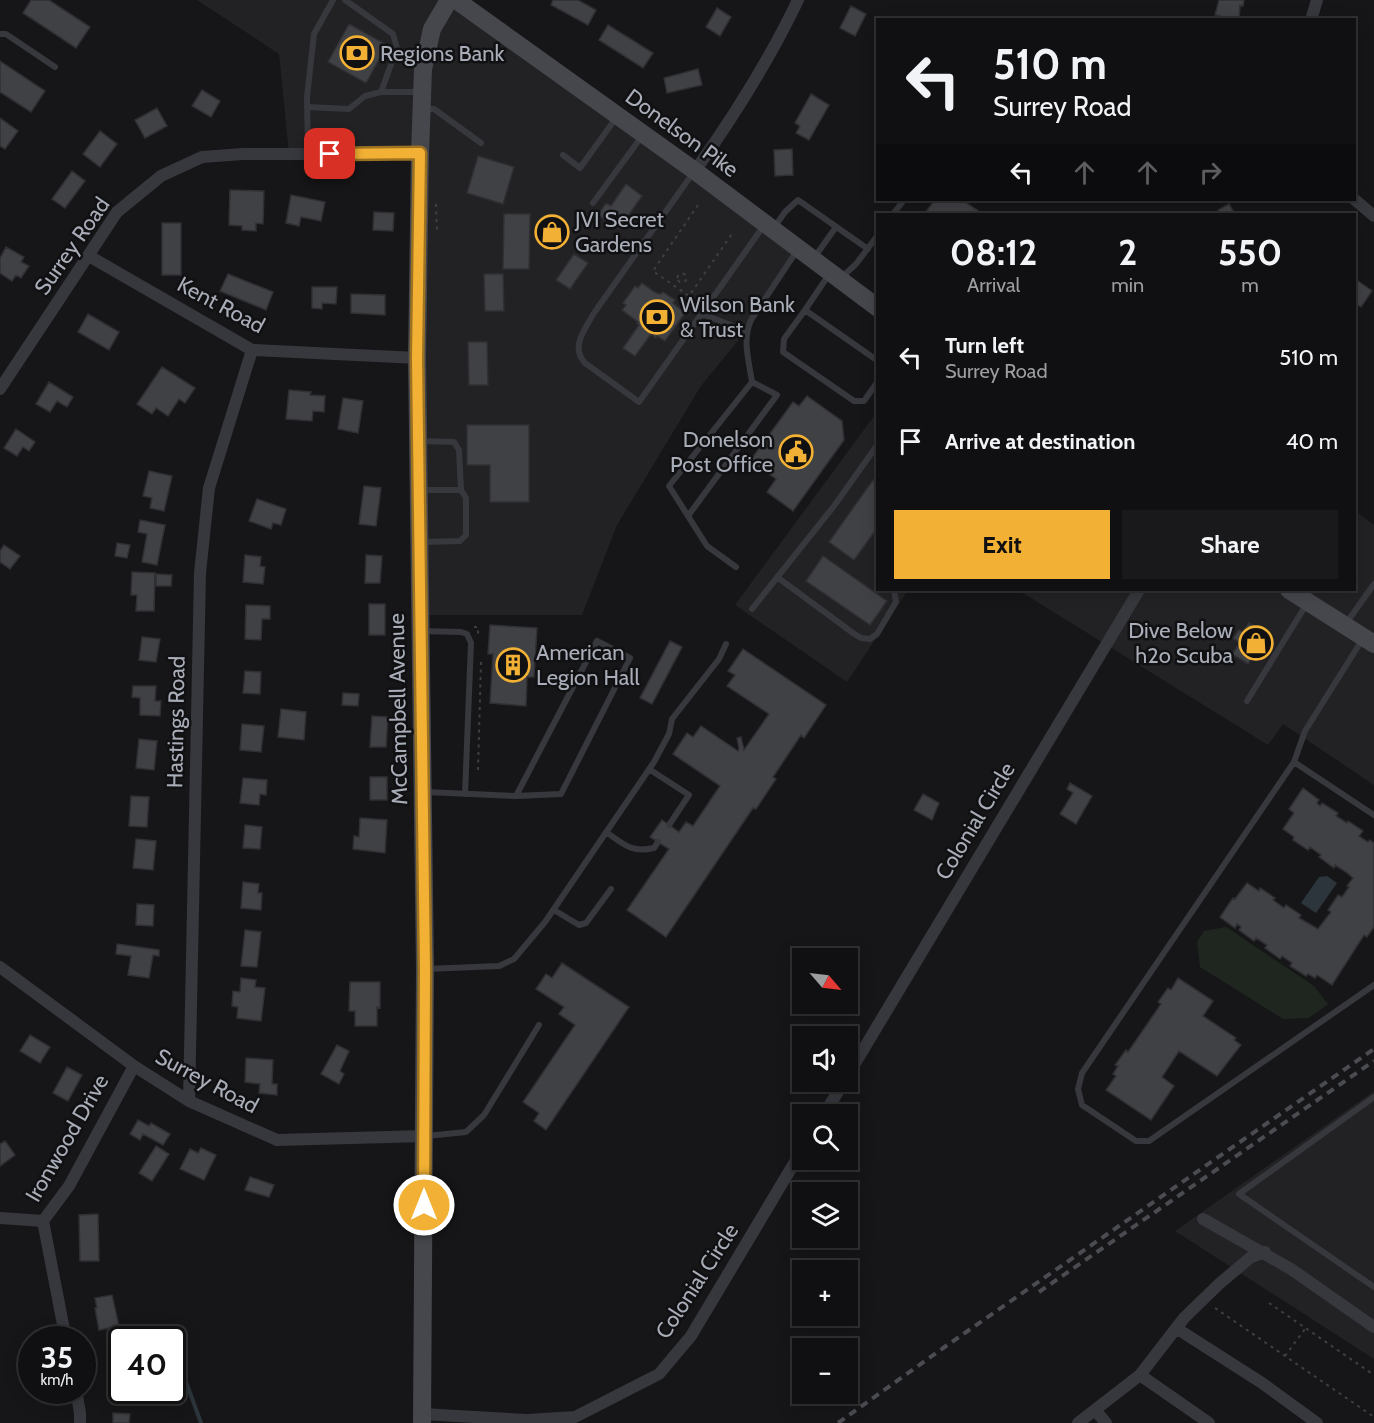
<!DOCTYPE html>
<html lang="en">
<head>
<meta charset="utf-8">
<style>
  body { margin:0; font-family:Cabin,sans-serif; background:#19191b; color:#f1f3f6; height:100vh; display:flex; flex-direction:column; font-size:22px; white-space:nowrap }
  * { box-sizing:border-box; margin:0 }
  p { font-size:20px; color:#9c9d9f }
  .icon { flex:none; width:33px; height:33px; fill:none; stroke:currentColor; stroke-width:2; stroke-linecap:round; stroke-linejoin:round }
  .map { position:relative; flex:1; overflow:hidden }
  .sheet { position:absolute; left:876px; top:213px; width:480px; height:378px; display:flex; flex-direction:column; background:#101012; border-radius:0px; box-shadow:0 3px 15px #0003,0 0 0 2px #303032 }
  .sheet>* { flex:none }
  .banner { position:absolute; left:876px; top:18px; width:480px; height:183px; border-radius:0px; box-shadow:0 3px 15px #0003,0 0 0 2px #303032; background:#101012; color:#f1f3f6; overflow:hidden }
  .needle { width:39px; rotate:118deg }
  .controls { position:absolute; left:792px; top:948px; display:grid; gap:12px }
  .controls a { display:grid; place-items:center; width:66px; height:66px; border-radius:0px; background:#101012; box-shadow:0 3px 15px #0003,0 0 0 2px #303032; font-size:30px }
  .speed { position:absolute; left:18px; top:1326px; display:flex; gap:12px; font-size:30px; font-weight:700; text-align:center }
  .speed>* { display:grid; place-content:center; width:78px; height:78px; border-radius:50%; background:#101012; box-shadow:0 3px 15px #0003,0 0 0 2px #303032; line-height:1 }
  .speed small { font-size:15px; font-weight:400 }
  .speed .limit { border:3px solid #111; border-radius:9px; background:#fff; color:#111 }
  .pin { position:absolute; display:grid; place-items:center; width:51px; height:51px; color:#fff; margin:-26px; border-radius:12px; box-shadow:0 3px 9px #0006 }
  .me { position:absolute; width:66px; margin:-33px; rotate:0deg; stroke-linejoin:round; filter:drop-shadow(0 0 4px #0008) }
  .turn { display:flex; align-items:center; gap:21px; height:126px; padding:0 18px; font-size:27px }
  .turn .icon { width:78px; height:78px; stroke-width:2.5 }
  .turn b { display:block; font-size:42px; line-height:51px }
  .lanes { display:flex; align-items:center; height:57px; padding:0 18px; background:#0003; justify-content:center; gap:30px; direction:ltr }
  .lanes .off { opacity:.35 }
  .eta { display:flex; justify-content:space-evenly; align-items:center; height:102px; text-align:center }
  .eta b { font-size:36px; font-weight:700; line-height:42px }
  .button { display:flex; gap:12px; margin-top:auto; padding:12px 18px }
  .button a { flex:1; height:69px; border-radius:0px; background:#f2b134; color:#111; font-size:24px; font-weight:700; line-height:69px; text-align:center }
  .button a+a { background:#19191b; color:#f1f3f6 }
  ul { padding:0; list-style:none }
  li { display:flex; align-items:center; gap:18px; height:84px; padding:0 18px }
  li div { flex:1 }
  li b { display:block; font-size:22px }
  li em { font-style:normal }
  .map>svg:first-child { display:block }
  .built { fill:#222225 }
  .green { fill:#1e261f }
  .water { fill:#2c353c }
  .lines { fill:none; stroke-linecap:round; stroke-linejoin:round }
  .stream { stroke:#2c353c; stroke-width:4 }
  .building { fill:#404145; stroke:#303034; stroke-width:1.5 }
  .path { stroke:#3d3f44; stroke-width:2; stroke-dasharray:3 4.5; stroke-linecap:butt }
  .lane { stroke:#37383d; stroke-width:6 }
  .street { stroke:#37383d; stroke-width:12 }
  .secondary { stroke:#45474d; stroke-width:18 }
  .rail { stroke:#4a4c52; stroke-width:4; stroke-dasharray:8 6; stroke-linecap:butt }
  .route-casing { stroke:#9d7322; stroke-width:15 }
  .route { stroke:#f2b134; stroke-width:10 }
  .labels { text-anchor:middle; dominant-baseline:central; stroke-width:5; stroke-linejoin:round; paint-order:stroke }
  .poi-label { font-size:22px; fill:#a8adb8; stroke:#111113; text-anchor:start }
  .street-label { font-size:22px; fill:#a8adb8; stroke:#111113 }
</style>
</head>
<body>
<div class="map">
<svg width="1374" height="1423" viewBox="0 0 1374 1423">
  <rect width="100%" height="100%" fill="#161618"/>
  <path class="built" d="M197 0H456L798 249 746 331 701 386 617 525 582 615H421L420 154H289L279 54Z
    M877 412 878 590H908L847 682 735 605Z
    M1355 511 1374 525V785L1283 724 1268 745 1018 590H1354Z
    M1374 1091V1359L1175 1231Z"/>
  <path class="green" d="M1226 927 1314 986 1328 1004 1309 1018 1283 1019 1200 967 1197 942 1204 931Z"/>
  <path class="water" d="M1327 876 1337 883 1316 913 1301 903 1319 877Z"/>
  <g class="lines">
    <path class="stream" d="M172 1343 201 1423"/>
  </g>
  <path class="building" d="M31 0H49L90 27 76 48 23 13Z
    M553 0H578L596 10 588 25 551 5Z
    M1219 0H1244L1243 6 1240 5 1239 20 1215 15Z
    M851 6 866 14 855 36 840 28Z
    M717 8 731 17 720 36 706 27Z
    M349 24 387 45 366 83 328 62Z
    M608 25 653 53 643 68 599 40Z
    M0 61 45 91 31 112 0 92Z
    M698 69 702 85 667 93 664 78Z
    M202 90 220 101 211 117 192 106Z
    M811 94 829 105 809 140 796 133 800 126 795 123Z
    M157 108 167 126 145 138 135 120Z
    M0 118 18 131 5 149 0 146Z
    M100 131 117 144 100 167 83 154Z
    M792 149 793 175 775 176 774 150Z
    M478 156 514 167 503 204 467 193Z
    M72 171 85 181 65 208 52 199Z
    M626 184 642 196 619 229 598 215 606 203 611 206Z
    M230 190 264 191 263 224 256 223V231L242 230V226L229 225Z
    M291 195 325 202 321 221 301 217 299 226 286 223Z
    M935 200H962L983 214H924Z
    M1229 204 1235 214H1220L1218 210Z
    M374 212 394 213 393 231 373 230Z
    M504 214H530L529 269H503Z
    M547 219 566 231 557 246 538 234Z
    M162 223H181V275H162Z
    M6 247 24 257 21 262 29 266 21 278 16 275 12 281 0 273V258Z
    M574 254 588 263 570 289 556 280Z
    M228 274 273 292 266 310 220 291Z
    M484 274H503L504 311H485Z
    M1354 278 1372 291 1361 307 1354 302Z
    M642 283 656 293 661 294 663 292 675 300 673 303 685 313 665 341 657 336 656 338 651 334 635 356 623 348 639 325 637 323 638 322 622 310 626 305 623 303 635 286 638 288Z
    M312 287H337L336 304 322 303V309L312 308Z
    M351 294 385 295V315L351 313Z
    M88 314 119 332 109 350 78 332Z
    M468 342H487L488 385H469Z
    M162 367 195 388 185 403 179 399 168 416 156 408 152 414 137 404Z
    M49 382 73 397 67 407 57 401 50 412 36 404Z
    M289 390 311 392 310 395 325 396 324 412 313 411 312 421 286 419Z
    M807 396 842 421 844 440 793 511 767 492 776 479 758 466 755 470 747 465 793 402 799 406Z
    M343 398 363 401 358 433 338 429Z
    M467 425H529V502H490V465H467Z
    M16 429 35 442 29 451 23 447 17 456 4 448Z
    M149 471 172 476 164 511 150 508 152 498 143 496Z
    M873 480 878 483V527L854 560 829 542Z
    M364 486 381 488 376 526 359 524Z
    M257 499 286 509 281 525 273 523 271 529 249 521Z
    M140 520 165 525 157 565 142 562 147 534 138 532Z
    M117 543 130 545 127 558 115 556Z
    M4 545 20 556 10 569 0 562V551Z
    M245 555 261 557 260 566 265 567 263 584 243 582Z
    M366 555 382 556 380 583H365Z
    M823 556 887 601 870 625 806 581Z
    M132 572 155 573 154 611H136L137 595H131Z
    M156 574 172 575 171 586H156Z
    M369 604H385V635H369Z
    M246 605 270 606V619H262L261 640 245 639Z
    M1249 623 1266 634 1264 637 1274 644 1266 657 1256 651 1248 664 1232 654 1240 643 1233 638 1239 630 1243 632Z
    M490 625 537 628 534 677H527L526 706 490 703 493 654H488Z
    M142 637 160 639 156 662 139 660Z
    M670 641 682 647 652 704 640 698Z
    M743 649 826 705 804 738 801 735 773 777 776 779 756 809 753 808 666 937 627 910 669 849 650 837 662 820 679 832 686 822 693 826 720 786 673 754 687 733 693 737 701 726 738 751 739 749 737 738 741 737 744 750 769 714 727 686 735 675 728 671Z
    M245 671 261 672 260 694 243 693Z
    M133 686H156L155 701H161L160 716 140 715V698L132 697Z
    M343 693 359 694 358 706 342 705Z
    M281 709 306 712 304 740 278 737Z
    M372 716 388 717 386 747H370Z
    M242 724 264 726 261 752 240 750Z
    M139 739 157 741 154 770 136 768Z
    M370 777H387V800H370Z
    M243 778 267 780 266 795 260 794 259 805 240 803Z
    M1070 783 1092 796 1076 824 1060 814 1073 793 1067 789Z
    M1303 788 1319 800 1317 803 1320 806 1322 803 1338 813 1336 816 1347 823 1348 821 1363 831 1359 836 1368 842 1370 840 1374 843V927L1367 937 1364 935 1332 985 1317 975 1315 978 1308 974 1306 976 1290 966 1292 963 1282 956 1280 959 1265 948 1267 945 1256 938 1254 941 1239 930 1241 927 1237 924 1235 928 1220 917 1233 898 1235 899 1247 883 1259 891 1260 888 1275 898 1273 900 1284 908 1286 905 1301 915 1299 918 1318 929 1331 912 1328 910 1338 895 1342 897 1349 887 1347 886 1353 878 1346 872 1335 865 1334 868 1319 857 1321 855 1310 847 1308 850 1293 840 1294 837 1283 829 1294 813 1289 809Z
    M923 794 939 803 932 820 914 810Z
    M131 796 149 797 147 827 129 826Z
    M360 818 387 820 385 853 353 849 354 836 359 837Z
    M245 825 262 827 260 849 243 848Z
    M136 839 156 841 153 870 133 868Z
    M243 882 259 884 258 893H262L261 910 241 908Z
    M137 904 154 905 153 926 136 925Z
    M245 930 261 932 257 967 241 966Z
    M117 944 159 950V956L153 955 149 978 128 975 131 956 116 954Z
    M562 963 629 1007 546 1130 534 1121 539 1113 523 1102 575 1025 559 1014 564 1007 536 989 546 974 552 978Z
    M241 978 256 980 255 987 265 988 261 1021 237 1018 238 1007 232 1006 233 991 240 992Z
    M1178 978 1213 1001 1203 1016 1236 1038 1234 1040 1241 1045 1217 1076 1179 1051 1162 1077 1174 1086 1151 1120 1106 1090 1116 1076 1113 1074 1118 1066 1115 1065 1126 1050 1128 1052 1161 1004 1158 1002 1168 988 1171 990Z
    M350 982H380V1008L377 1007V1026H355V1011H349Z
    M30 1035 50 1047 40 1063 20 1051Z
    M337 1045 349 1051 340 1071 344 1074 339 1084 321 1074Z
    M246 1058 273 1060 272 1084H277V1095L259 1093 260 1084 245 1082Z
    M67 1067 82 1075 68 1101 53 1093Z
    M138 1120 149 1126 151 1123 170 1134 163 1145 143 1134 140 1140 130 1134Z
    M5 1141 15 1155 0 1166V1144Z
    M156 1146 169 1154 152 1181 139 1173Z
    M201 1148 216 1155 204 1180 180 1169 190 1149 198 1153Z
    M250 1177 274 1185 269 1197 245 1190Z
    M98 1214 99 1261H80L79 1215Z
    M112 1295 119 1326 99 1330 95 1308H97L95 1298Z
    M113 1413 130 1414 129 1423H113Z"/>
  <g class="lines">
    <path class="path" d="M436 204 437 234
      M698 205 653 271 689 296 734 231
      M677.5 278a4.5 4.5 0 1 1 9 0a4.5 4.5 0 1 1-9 0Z
      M474 627H478V634
      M478 770 481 662
      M1269 1303 1374 1375
      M1215 1308 1374 1417
      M1285 1356 1305 1329"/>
    <path class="lane" d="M0 34H6L55 67
      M381 92H419
      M307 107 349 109 365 96 381 92 397 48 393 34 345 0
      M424 109H434L481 143
      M308 154 307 97 314 34 333 0
      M563 155 580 168 616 118
      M693 173 594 313C585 329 570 347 585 363L639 402 765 224
      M593 203 642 136
      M893 214 904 200
      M773 229 785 212 798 200 868 249
      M814 258 836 227
      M830 273 805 310 878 361
      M842 277 856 264 878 235
      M805 310 784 339 783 352 854 401H864L878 381
      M702 314 746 331
      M420 441 454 442 459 450 461 490
      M688 516 777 395 752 382
      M421 542 460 541 466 535V498L461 490H421
      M736 567 707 546 669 486 752 382C749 361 742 340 751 320L798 249
      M777 577 853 633 861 638 870 639 877 634 896 602 894 590
      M752 609 834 506 878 444
      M1345 625 1374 584
      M421 631 461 632 467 634 471 643 465 794
      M1362 640 1305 731 1294 762 1082 1073 1078 1089 1082 1105 1136 1141H1149L1374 985
      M1247 701 1306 605
      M1294 762 1374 815
      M649 769 689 795 669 825
      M426 792 516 796 561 794 630 658 597 641 516 796
      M606 832C625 845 631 853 654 848L658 842
      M554 910 579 925 586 923 611 889
      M426 969 499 966 514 959 545 922 654 762 669 734 672 719 719 659 726 644
      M1374 1097 1239 1194 1374 1287
      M426 1136 466 1132 484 1115 539 1025"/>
    <path class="street" d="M1311 20 1317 0
      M695 171C734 116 769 61 798 0
      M1354 199 1374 216
      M89 256 252 350 417 358
      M0 389 117 212 161 176 202 157 243 154H420
      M0 967 134 1066 189 1101 277 1140 425 1136
      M848 1075 1139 590
      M189 1101 200 573 209 488 252 350
      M824 1114 844 1082
      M0 1218 43 1221
      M1203 1219 1291 1269 1374 1327
      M1176 1328 1262 1383 1317 1423
      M66 1340 43 1221 69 1186 134 1066
      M1140 1375 1209 1423
      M76 1390 80 1413V1423
      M1095 1410 1106 1423
      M422 1414 527 1420 575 1417 659 1374 691 1336 802 1150
      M1078 1423 1140 1375 1184 1318 1219 1284 1251 1257 1265 1252"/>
    <path class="secondary" d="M456 0 695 171 878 308
      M1289 590 1374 644
      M422 1423 425 969 417 358 420 154 423 69 432 29 449 0"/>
    <path class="rail" d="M1039 1292 1374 1061
      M838 1423 946 1346 1374 1049"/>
  </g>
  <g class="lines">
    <g class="route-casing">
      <path id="route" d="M330 154 420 153 417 358 425 969 424 1205"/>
    </g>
    <use href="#route" class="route"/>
  </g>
  <defs>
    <g id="bank-ring" transform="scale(1.725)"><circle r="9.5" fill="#111113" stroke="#f2b134" stroke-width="1.5"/><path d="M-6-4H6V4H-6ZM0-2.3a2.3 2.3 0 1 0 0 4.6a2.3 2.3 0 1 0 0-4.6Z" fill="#f2b134"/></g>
    <g id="shop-ring" transform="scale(1.725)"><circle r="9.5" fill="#111113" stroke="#f2b134" stroke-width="1.5"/><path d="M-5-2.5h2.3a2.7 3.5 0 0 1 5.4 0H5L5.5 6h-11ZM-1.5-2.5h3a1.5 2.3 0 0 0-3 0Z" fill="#f2b134"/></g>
    <g id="civic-ring" transform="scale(1.725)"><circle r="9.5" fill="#111113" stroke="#f2b134" stroke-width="1.5"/><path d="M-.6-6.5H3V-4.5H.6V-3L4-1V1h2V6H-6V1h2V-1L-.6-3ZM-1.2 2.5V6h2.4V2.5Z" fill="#f2b134"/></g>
    <g id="building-ring" transform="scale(1.725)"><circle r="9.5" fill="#111113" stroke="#f2b134" stroke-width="1.5"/><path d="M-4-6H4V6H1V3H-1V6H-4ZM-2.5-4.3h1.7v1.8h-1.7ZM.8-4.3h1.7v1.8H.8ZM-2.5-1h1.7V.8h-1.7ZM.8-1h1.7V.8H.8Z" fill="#f2b134"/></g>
  </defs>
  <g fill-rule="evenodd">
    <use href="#bank-ring" x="357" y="53"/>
    <use href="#shop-ring" x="552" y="232"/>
    <use href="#bank-ring" x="657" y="317"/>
    <use href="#civic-ring" x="796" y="452"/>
    <use href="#shop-ring" x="1256" y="643"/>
    <use href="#building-ring" x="513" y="665"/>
  </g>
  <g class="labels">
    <g class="poi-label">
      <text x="380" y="53">Regions Bank</text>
      <text x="575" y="219">JVI Secret<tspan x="575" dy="25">Gardens</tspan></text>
      <text x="680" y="304">Wilson Bank<tspan x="680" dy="25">&amp; Trust</tspan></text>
      <text x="773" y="439" text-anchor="end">Donelson<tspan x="773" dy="25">Post Office</tspan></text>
      <text x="1233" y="630" text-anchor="end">Dive Below<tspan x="1233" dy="25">h2o Scuba</tspan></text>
      <text x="536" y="652">American<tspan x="536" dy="25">Legion Hall</tspan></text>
    </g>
    <g class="street-label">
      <text transform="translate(682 133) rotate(36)">Donelson Pike</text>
      <text transform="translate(72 246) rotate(-55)">Surrey Road</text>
      <text transform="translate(221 305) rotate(28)">Kent Road</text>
      <text transform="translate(398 709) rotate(-91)">McCampbell Avenue</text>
      <text transform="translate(176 722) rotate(-89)">Hastings Road</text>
      <text transform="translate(975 821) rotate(-59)">Colonial Circle</text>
      <text transform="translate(207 1081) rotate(28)">Surrey Road</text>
      <text transform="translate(67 1138) rotate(-60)">Ironwood Drive</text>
      <text transform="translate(697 1281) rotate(-57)">Colonial Circle</text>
    </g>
  </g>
</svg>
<div class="controls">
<a><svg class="needle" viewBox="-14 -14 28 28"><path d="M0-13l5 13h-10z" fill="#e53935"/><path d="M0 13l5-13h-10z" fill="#9c9d9f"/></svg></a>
<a><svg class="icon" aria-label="sound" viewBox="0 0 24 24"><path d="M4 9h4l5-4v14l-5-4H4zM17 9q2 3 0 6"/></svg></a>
<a><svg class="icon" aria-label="search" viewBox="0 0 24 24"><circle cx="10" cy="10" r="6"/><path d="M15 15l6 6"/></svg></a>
<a><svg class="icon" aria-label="layers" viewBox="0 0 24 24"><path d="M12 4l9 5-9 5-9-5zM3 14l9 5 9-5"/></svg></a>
<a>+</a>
<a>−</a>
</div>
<div class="speed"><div>35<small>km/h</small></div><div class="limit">40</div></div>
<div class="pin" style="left:330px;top:154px;background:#d93025"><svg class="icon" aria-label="arrive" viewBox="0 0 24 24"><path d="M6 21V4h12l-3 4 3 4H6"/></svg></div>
<svg class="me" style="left:424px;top:1205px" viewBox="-20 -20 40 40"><circle r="17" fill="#f2b134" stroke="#fff" stroke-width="3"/><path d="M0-11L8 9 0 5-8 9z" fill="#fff"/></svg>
<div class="banner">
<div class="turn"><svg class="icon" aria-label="left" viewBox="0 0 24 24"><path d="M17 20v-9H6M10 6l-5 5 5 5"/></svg><div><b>510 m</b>Surrey Road</div></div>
<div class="lanes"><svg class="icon" aria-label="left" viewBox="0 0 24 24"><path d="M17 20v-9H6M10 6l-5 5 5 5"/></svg><svg class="icon off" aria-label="ahead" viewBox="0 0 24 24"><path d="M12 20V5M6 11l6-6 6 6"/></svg><svg class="icon off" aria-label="ahead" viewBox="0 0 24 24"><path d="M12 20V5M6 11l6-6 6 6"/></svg><svg class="icon off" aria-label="right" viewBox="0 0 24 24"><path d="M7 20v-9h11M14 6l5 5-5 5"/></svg></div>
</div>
<section class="sheet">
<div class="eta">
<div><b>08:12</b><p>Arrival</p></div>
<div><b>2</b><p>min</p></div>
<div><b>550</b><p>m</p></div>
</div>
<ul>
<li><svg class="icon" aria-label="left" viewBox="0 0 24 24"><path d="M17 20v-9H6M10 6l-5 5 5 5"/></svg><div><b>Turn left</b><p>Surrey Road</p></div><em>510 m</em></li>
<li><svg class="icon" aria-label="arrive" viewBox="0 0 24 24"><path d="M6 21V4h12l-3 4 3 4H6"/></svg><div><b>Arrive at destination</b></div><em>40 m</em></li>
</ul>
<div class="button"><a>Exit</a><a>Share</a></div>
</section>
</div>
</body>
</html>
